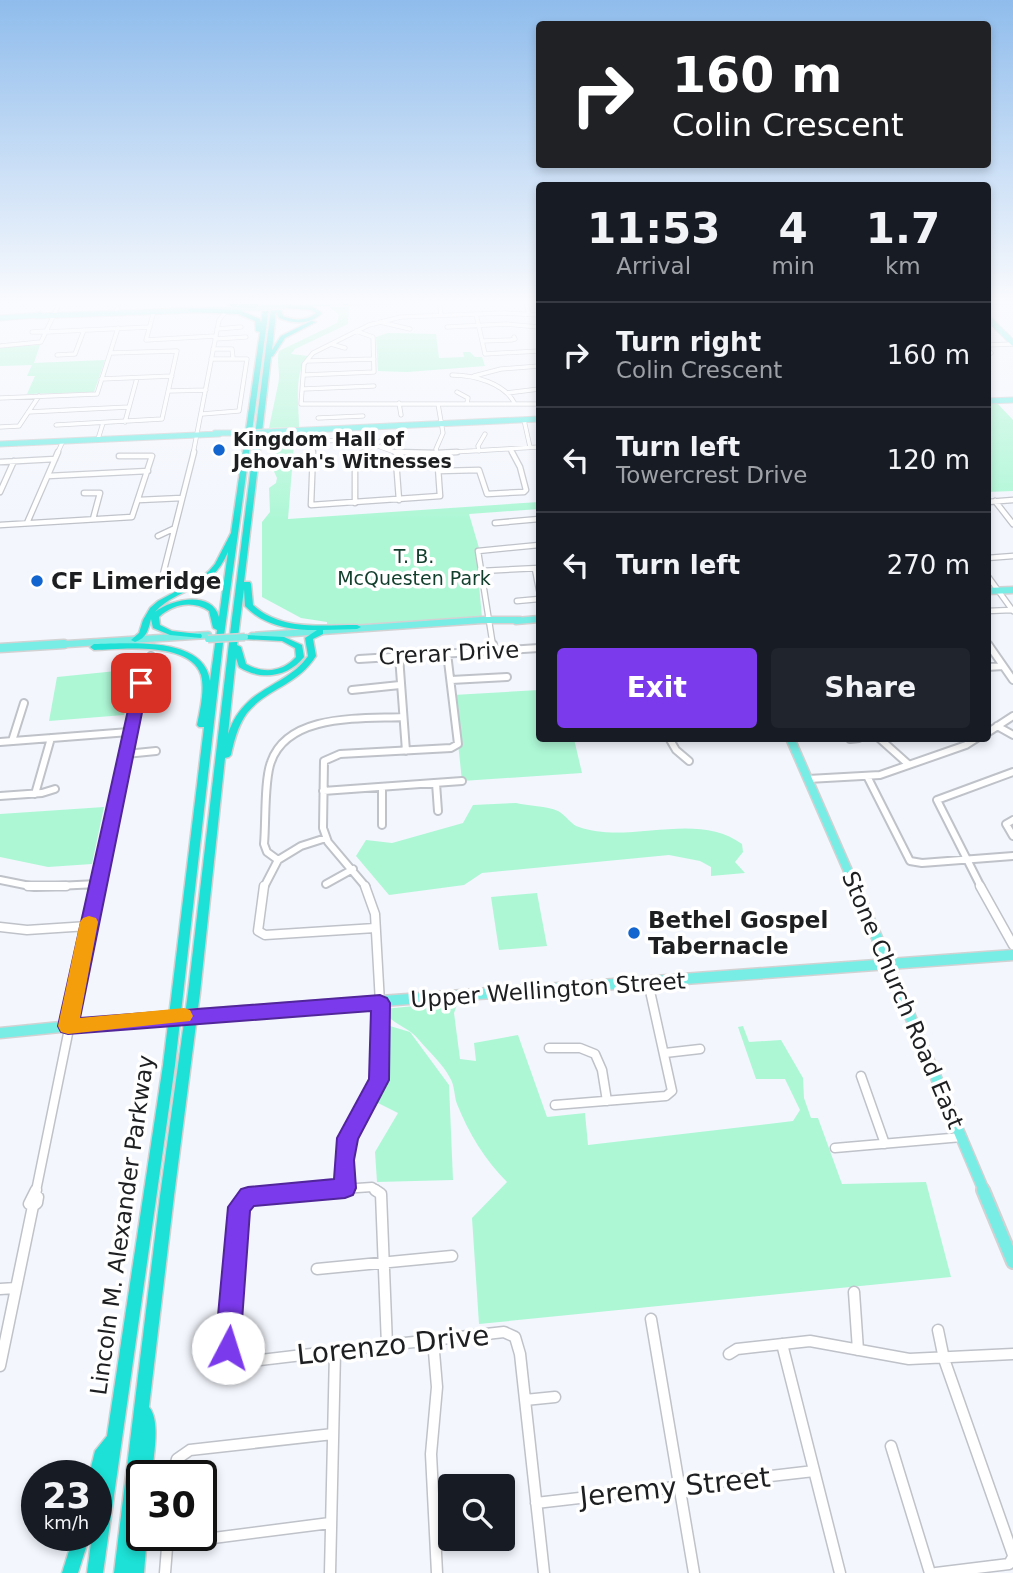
<!DOCTYPE html>
<html lang="en">
<head>
<meta charset="utf-8">
<style>
  body { margin:0; font-family:"DejaVu Sans",sans-serif; background:#20242c; color:#f1f3f6; height:100vh; display:flex; flex-direction:column; font-size:26px; white-space:nowrap }
  * { box-sizing:border-box; margin:0 }
  p { font-size:23px; color:#9ea1a6 }
  .icon { flex:none; width:38px; height:38px; fill:none; stroke:currentColor; stroke-width:2; stroke-linecap:round; stroke-linejoin:round }
  .map { position:relative; flex:1; overflow:hidden }
  .side { position:absolute; left:536px; top:182px; width:455px; height:560px; display:flex; flex-direction:column; background:#171b24; border-radius:7px; box-shadow:0 4px 10px #0003 }
  .side>* { flex:none }
  .banner { position:absolute; left:536px; top:21px; width:455px; height:147px; border-radius:7px; box-shadow:0 4px 10px #0003; background:#202124; color:#fff; overflow:hidden }
  .buttons { position:absolute; left:438px; top:1474px; display:grid; gap:14px }
  .buttons a { display:grid; place-items:center; width:77px; height:77px; border-radius:7px; background:#171b24; box-shadow:0 4px 10px #0003; font-size:35px }
  .speed { position:absolute; left:21px; top:1460px; display:flex; gap:14px; font-size:35px; font-weight:700; text-align:center }
  .speed>* { display:grid; place-content:center; width:91px; height:91px; border-radius:50%; background:#171b24; box-shadow:0 4px 10px #0003; line-height:1 }
  .speed small { font-size:18px; font-weight:400 }
  .speed .limit { border:4px solid #111; border-radius:10px; background:#fff; color:#111 }
  .pin { position:absolute; display:grid; place-items:center; width:60px; height:60px; color:#fff; margin:-30px; border-radius:14px; box-shadow:0 4px 10px #0006 }
  .me { position:absolute; width:77px; margin:-38px; rotate:5deg; stroke-linejoin:round; filter:drop-shadow(0 0 5px #0008) }
  .turn { display:flex; align-items:center; gap:24px; height:147px; padding:0 21px; font-size:32px }
  .turn .icon { width:91px; height:91px; stroke-width:2.5 }
  .turn b { display:block; font-size:49px; line-height:60px }
  .eta { display:flex; justify-content:space-evenly; align-items:center; height:119px; text-align:center }
  .eta b { font-size:42px; font-weight:600; line-height:49px }
  .button { display:flex; gap:14px; margin-top:auto; padding:14px 21px }
  .button a { flex:1; height:80px; border-radius:7px; background:#7c3aed; color:#fff; font-size:28px; font-weight:600; line-height:80px; text-align:center }
  .button a+a { background:#20242c; color:#f1f3f6 }
  ul { padding:0; list-style:none }
  li { display:flex; align-items:center; gap:21px; height:105px; padding:0 21px; border-top:2px solid #363941 }
  li div { flex:1 }
  li b { display:block; font-size:26px }
  li em { font-style:normal }
  .map>svg:first-child { display:block }
  .green { fill:#adf7d5 }
  .lines { fill:none; stroke-linecap:round; stroke-linejoin:round }
  .minor-far4-casing { stroke:#bfc2c9; stroke-width:5 }
  .minor-far3-casing { stroke:#bfc2c9; stroke-width:7 }
  .minor-far2-casing { stroke:#bfc2c9; stroke-width:10 }
  .minor-far1-casing { stroke:#bfc2c9; stroke-width:11 }
  .minor-casing { stroke:#bfc2c9; stroke-width:13 }
  .major-far4-casing { stroke:#d2d2d3; stroke-width:7 }
  .major-far3-casing { stroke:#d2d2d3; stroke-width:9 }
  .major-far2-casing { stroke:#d2d2d3; stroke-width:11 }
  .major-far1-casing { stroke:#d2d2d3; stroke-width:13 }
  .major-casing { stroke:#d2d2d3; stroke-width:16 }
  .highway-casing { stroke:#d2d2d3; stroke-width:3 }
  .minor-far4 { stroke:#fff; stroke-width:3.5 }
  .minor-far3 { stroke:#fff; stroke-width:4.5 }
  .minor-far2 { stroke:#fff; stroke-width:6 }
  .minor-far1 { stroke:#fff; stroke-width:8 }
  .minor { stroke:#fff; stroke-width:10 }
  .major-far4 { stroke:#77ede6; stroke-width:5 }
  .major-far3 { stroke:#77ede6; stroke-width:6 }
  .major-far2 { stroke:#77ede6; stroke-width:8 }
  .major-far1 { stroke:#77ede6; stroke-width:10 }
  .major { stroke:#77ede6; stroke-width:12 }
  .highway { fill:#1de1d6; fill-rule:evenodd }
  .major-bridge-far2-casing { stroke:#d2d2d3; stroke-width:7; stroke-linecap:butt }
  .major-bridge-far1-casing { stroke:#d2d2d3; stroke-width:9; stroke-linecap:butt }
  .major-bridge-casing { stroke:#d2d2d3; stroke-width:13; stroke-linecap:butt }
  .major-bridge-far2 { stroke:#77ede6; stroke-width:5 }
  .major-bridge-far1 { stroke:#77ede6; stroke-width:6 }
  .major-bridge { stroke:#77ede6; stroke-width:10 }
  .route { fill:#7c3aed; stroke:#51269a; stroke-width:2 }
  .slow { fill:#f59e0b }
  .poi-dot { fill:#1265cf; stroke:#fff; stroke-width:2.5 }
  .labels { text-anchor:middle; dominant-baseline:central; stroke-width:7; stroke-linejoin:round; paint-order:stroke }
  .far-poi-label { font-size:19px; font-weight:bold; fill:#1e1f21; stroke:#fff; text-anchor:start }
  .far-park-label { font-size:19px; fill:#113e2d; stroke:#fff }
  .poi-label { font-size:23px; font-weight:bold; fill:#1e1f21; stroke:#fff; text-anchor:start }
  .street-label { font-size:23px; fill:#1e1f21; stroke:#fff }
  .near-street-label { font-size:28px; fill:#1e1f21; stroke:#fff }
</style>
</head>
<body>
<div class="map">
<svg width="1013" height="1573" viewBox="0 0 1013 1573">
  <rect width="100%" height="100%" fill="#f3f6fd"/>
  <path class="green" d="M349 306 348 324 295 349 291 354 308 356C293 374 299 406 299 427L269 428C272 413 275 399 278 385 281 372 276 362 279 351L337 323 339 315 329 307Z
    M388 333 436 334 439 358 464 357 463 352H470L475 357H482L485 366 407 372 378 371 376 337Z
    M40 345 34 363 105 360 94 392 27 394 35 376H27L32 365 0 366V347Z
    M987 402H996L1013 420V491L987 492Z
    M295 432 288 519 539 502V509L469 514 479 548 476 551 482 618 327 626V622L301 618 262 597V522L270 512 269 488 276 483 277 478 272 467 277 452 272 434Z
    M136 669 124 715 49 721 57 677Z
    M539 690V738L574 739 582 773 462 781 453 695Z
    M516 803C528 806 547 806 558 811 566 815 571 825 579 827 628 845 697 810 742 844L743 852 735 862 745 873 711 876V867L700 861 669 855 482 873 464 885 389 895 356 856 366 840 392 843 463 823 473 805Z
    M104 807 92 864 48 867 0 857V814Z
    M537 893 547 946 499 950 491 897Z
    M458 1002 454 1013 460 1059 476 1061 474 1043 518 1035 547 1117 585 1113 588 1145 793 1121 800 1110 785 1079H756L738 1027 743 1026 749 1042 781 1040 803 1078 804 1098 811 1118H818L842 1184 926 1182 951 1277 479 1324 472 1218 507 1182C485 1160 469 1134 457 1104 454 1096 455 1086 450 1078 443 1064 429 1052 419 1040 407 1025 391 1025 383 1009Z
    M390 1026 410 1032 449 1085 453 1180 377 1182 375 1152 398 1113 374 1101 386 1068Z"/>
  <g class="lines">
    <g class="minor-far4-casing">
      <path id="minor-far4" d="M439 300 441 315
        M525 300 529 314
        M0 301 22 300
        M987 303 1013 302
        M25 304 27 300
        M154 311 146 340 215 336
        M116 313 120 300
        M476 314 485 354 539 351
        M539 315 504 313 401 317 369 325 313 353 304 364 301 404H539
        M380 322 410 329
        M447 327 506 324 539 327
        M217 329 241 327
        M46 332 150 327
        M46 332H32L47 331
        M215 339 246 337
        M482 341 511 340 515 339 514 337
        M331 344 345 348
        M987 345 1013 344
        M0 346 41 342 61 300
        M213 349H232L233 358
        M987 349 991 353
        M57 355 75 354 84 330
        M307 361 374 359
        M304 375 374 372 373 337 356 331
        M452 375C474 375 505 383 515 404
        M474 376 501 369 539 366
        M101 379 172 376
        M303 389 374 386
        M168 391 206 390
        M457 392 468 398 467 403
        M507 393 539 389
        M0 398 97 394 118 328
        M399 403 401 415
        M28 412 129 407
        M202 414 239 411 247 359H211
        M318 418 363 416
        M524 420 530 447
        M125 422 137 378
        M56 425 162 419 177 351 110 353
        M0 427 19 426 39 396
        M98 439 103 423
        M510 449 513 454
        M479 451 478 446 485 434
        M437 453 436 449 443 433 438 404
        M437 453 539 447
        M57 454 63 441
        M193 454 219 320 224 314
        M313 454V443L316 441 361 440 400 454
        M361 454 385 438H398
        M415 454 437 453"/>
    </g>
    <g class="minor-far3-casing">
      <path id="minor-far3" d="M313 452 311 505 440 496 437 453
        M395 452 437 453
        M437 453 457 452
        M0 462 55 459
        M439 471 479 470 487 494 524 492 526 490 520 467 512 452
        M48 476 148 471
        M0 492 14 461
        M84 493H100L93 519
        M139 500 182 498
        M399 500 396 460 401 454
        M995 501 1013 524
        M987 502 1013 500
        M355 503V457L364 452
        M27 523 58 452
        M495 523 539 519
        M0 525 132 517 152 456H119
        M158 536 173 529
        M987 558 1013 556
        M535 569 539 590
        M481 571 539 568
        M163 574 194 452
        M987 575 1013 611
        M517 601 539 599
        M987 611 1012 610
        M987 642 990 646
        M493 646 478 551 539 545"/>
    </g>
    <g class="minor-far2-casing">
      <path id="minor-far2" d="M493 644 494 650
        M988 644 1013 680
        M399 656 406 751
        M359 659 539 648
        M987 667 1003 666
        M451 680 507 677
        M352 690 400 685
        M997 726 1013 735
        M987 733 1013 716
        M669 738 676 750 689 761
        M879 738 908 764
        M850 739 859 738
        M12 741 24 703
        M0 742 129 732
        M126 754 156 751
        M867 776 910 861 922 863 1013 856
        M808 779 880 775 966 745 977 738
        M436 783 438 811
        M382 787V825
        M323 791 462 781
        M35 794 51 738
        M0 796 42 793 55 789
        M1013 820 1006 824 1013 836
        M278 860 301 846 326 838
        M0 880 35 887 98 884
        M326 884 353 869
        M97 887 144 667 151 656
        M264 887 278 860 267 852 264 844C266 823 264 780 271 762 288 713 362 719 403 717
        M366 887 328 842 323 828 324 761 340 754 451 748 458 744 447 653
        M981 887 937 800 1013 772"/>
    </g>
    <g class="minor-far1-casing">
      <path id="minor-far1" d="M28 886H66
        M264 886 258 931 265 935 375 928
        M980 886 1013 945
        M0 927 27 930 88 926
        M549 1048H580L595 1054 602 1070 607 1101
        M665 1053 700 1049
        M861 1076 885 1144
        M555 1105 666 1096 672 1091 648 982
        M835 1148 962 1137
        M345 1188 344 1160 347 1138 379 1080 380 1003 375 914 365 886
        M36 1191 98 886
        M313 1191 372 1187 378 1191"/>
    </g>
    <g class="minor-casing">
      <path id="minor" d="M337 1190 248 1196 239 1207 227 1348 232 1358 243 1362 387 1345
        M375 1190 381 1194 387 1345
        M33 1206 29 1204 36 1190
        M317 1269 452 1256
        M0 1289 16 1288
        M854 1292 858 1350
        M651 1319 694 1573
        M938 1330 944 1359 1013 1555
        M433 1340 437 1387 431 1454 437 1573
        M782 1344 840 1573
        M387 1345 504 1332 515 1337 520 1354 544 1573
        M729 1354 737 1349 810 1341 909 1359 1013 1354
        M0 1366 33 1206 37 1203 38 1197 35 1195
        M525 1400 555 1397
        M891 1446 930 1573
        M173 1475 177 1459 190 1450 333 1434
        M536 1503 814 1471
        M167 1544 330 1523
        M165 1573 168 1535
        M330 1573 335 1352
        M936 1573 1009 1564 1013 1557"/>
    </g>
    <g class="major-far4-casing">
      <path id="major-far4" d="M284 305 417 300
        M36 316 258 308
        M987 317 1013 343
        M0 318 40 315
        M987 401 1013 400
        M265 432 539 419
        M215 433H239
        M0 444 219 434"/>
    </g>
    <g class="major-far3-casing">
      <path id="major-far3" d="M987 591 1013 590
        M516 621 539 619
        M252 636 482 620H520
        M36 646 208 635"/>
    </g>
    <g class="major-far2-casing">
      <path id="major-far2" d="M0 648 64 644
        M790 738 855 887"/>
    </g>
    <g class="major-far1-casing">
      <path id="major-far1" d="M855 886 984 1191
        M203 1014 1013 955
        M0 1033 161 1017"/>
    </g>
    <g class="major-casing">
      <path id="major" d="M983 1190 1013 1262"/>
    </g>
    <g class="highway-casing">
      <path id="highway" d="M222 300H229L234 303 258 304 261 306 258 308 233 307Z
        M264 300H270L223 643 175 1065 103 1573H87L92 1535H96V1509L100 1483 96 1485V1475H89L95 1451 107 1436 163 1065 204 727H199L197 725C200 710 205 690 201 675 190 641 122 649 94 650L90 647 94 644C127 644 204 635 210 681L217 630 213 628 209 611C193 600 173 604 159 617L160 625 172 631 198 634H201L202 636 201 638 170 635 153 628 151 619C148 630 147 638 135 642L131 640 139 633 143 620 150 608 158 601 199 579 209 571 215 564 231 533 260 332 256 331 255 321 238 314 191 312 188 310 191 308 239 310 260 319 261 323ZM228 552 219 617C212 590 171 599 155 612 180 585 210 594 228 552Z
        M272 300H278L277 305 280 307 283 316C295 321 306 321 316 313L311 310 284 308 281 306 282 305 312 306 322 313C310 325 294 324 279 318L276 312 272 350 281 336 311 321 316 322 285 338 273 356 271 357 244 582H250L251 584 253 605C282 631 321 625 357 625L361 627 357 629 323 630V634L313 639 316 656C297 686 267 688 247 713 238 725 234 741 231 755L229 757 225 758 200 993 174 1196 149 1407C161 1421 153 1457 152 1475H142L139 1495 142 1494V1535H147L144 1573H114L160 1196 188 993 231 626ZM244 589 245 606C264 626 290 630 317 630L305 638 308 656C293 678 268 684 249 701 239 710 232 721 228 734L236 658 239 667C261 681 288 677 304 657L302 645 284 637 246 635 242 637 243 639 282 641 295 648 296 657C283 672 263 674 246 664L241 647 237 645Z
        M300 300H332L350 303 347 305Z
        M74 1535H90L78 1573H62Z"/>
    </g>
    <use href="#minor-far4" class="minor-far4"/>
    <use href="#minor-far3" class="minor-far3"/>
    <use href="#minor-far2" class="minor-far2"/>
    <use href="#minor-far1" class="minor-far1"/>
    <use href="#minor" class="minor"/>
    <use href="#major-far4" class="major-far4"/>
    <use href="#major-far3" class="major-far3"/>
    <use href="#major-far2" class="major-far2"/>
    <use href="#major-far1" class="major-far1"/>
    <use href="#major" class="major"/>
    <use href="#highway" class="highway"/>
    <g class="major-bridge-far2-casing">
      <path id="major-bridge-far2" d="M258 308 284 306
        M239 433 265 432"/>
    </g>
    <g class="major-bridge-far1-casing">
      <path id="major-bridge-far1" d="M208 639 245 637"/>
    </g>
    <g class="major-bridge-casing">
      <path id="major-bridge" d="M161 1017 203 1014"/>
    </g>
    <use href="#major-bridge-far2" class="major-bridge-far2"/>
    <use href="#major-bridge-far1" class="major-bridge-far1"/>
    <use href="#major-bridge" class="major-bridge"/>
  </g>
  <linearGradient id="sky" x2="0" y2="1"><stop stop-color="#8fbcec"/><stop offset="0.58" stop-color="#fafbfe"/><stop offset="1" stop-color="#fafbfe" stop-opacity="0"/></linearGradient>
  <rect width="1013" height="521" fill="url(#sky)"/>
  <path class="route" d="M141 679 148 683 80 1018 380 995 387 998 390 1003 389 1080 358 1139 354 1160 356 1188 353 1195 345 1198 254 1206 250 1211 240 1348 236 1356 228 1360 219 1356 215 1348 228 1207 241 1189 248 1187 334 1179 337 1138 369 1079 371 1011 68 1034 61 1032 58 1026 134 683Z"/>
  <path class="slow" d="M89 916 96 918 98 922 80 1018 184 1008 190 1010 193 1016 190 1021 68 1034 61 1032 58 1026 80 922 83 918Z"/>
  <g class="poi-dot">
    <circle cx="219" cy="450" r="7"/>
    <circle cx="37" cy="581" r="7"/>
    <circle cx="634" cy="933" r="7"/>
  </g>
  <g class="labels">
    <g class="far-poi-label">
      <text x="233" y="439">Kingdom Hall of<tspan x="233" dy="22">Jehovah's Witnesses</tspan></text>
    </g>
    <g class="far-park-label">
      <text x="414" y="556">T. B.<tspan x="414" dy="22">McQuesten Park</tspan></text>
    </g>
    <g class="poi-label">
      <text x="51" y="581">CF Limeridge</text>
      <text x="648" y="920">Bethel Gospel<tspan x="648" dy="26">Tabernacle</tspan></text>
    </g>
    <g class="street-label">
      <text transform="translate(449 653) rotate(-3)">Crerar Drive</text>
      <text transform="translate(548 990) rotate(-4)">Upper Wellington Street</text>
      <text transform="translate(903 1000) rotate(67)">Stone Church Road East</text>
      <text transform="translate(122 1225) rotate(-82)">Lincoln M. Alexander Parkway</text>
    </g>
    <g class="near-street-label">
      <text transform="translate(393 1345) rotate(-6)">Lorenzo Drive</text>
      <text transform="translate(675 1487) rotate(-6)">Jeremy Street</text>
    </g>
  </g>
</svg>
<div class="buttons">
<a><svg class="icon" aria-label="search" viewBox="0 0 24 24"><circle cx="10" cy="10" r="6"/><path d="M15 15l6 6"/></svg></a>
</div>
<div class="speed"><div>23<small>km/h</small></div><div class="limit">30</div></div>
<div class="pin" style="left:141px;top:683px;background:#d93025"><svg class="icon" aria-label="arrive" viewBox="0 0 24 24"><path d="M6 21V4h12l-3 4 3 4H6"/></svg></div>
<svg class="me" style="left:228px;top:1348px" viewBox="-20 -20 40 40"><circle r="19" fill="#fff"/><path d="M0-13L10 11 0 6-10 11z" fill="#7c3aed"/></svg>
<div class="banner">
<div class="turn"><svg class="icon" aria-label="right" viewBox="0 0 24 24"><path d="M7 20v-9h11M14 6l5 5-5 5"/></svg><div><b>160 m</b>Colin Crescent</div></div>
</div>
<section class="side">
<div class="eta">
<div><b>11:53</b><p>Arrival</p></div>
<div><b>4</b><p>min</p></div>
<div><b>1.7</b><p>km</p></div>
</div>
<ul>
<li><svg class="icon" aria-label="right" viewBox="0 0 24 24"><path d="M7 20v-9h11M14 6l5 5-5 5"/></svg><div><b>Turn right</b><p>Colin Crescent</p></div><em>160 m</em></li>
<li><svg class="icon" aria-label="left" viewBox="0 0 24 24"><path d="M17 20v-9H6M10 6l-5 5 5 5"/></svg><div><b>Turn left</b><p>Towercrest Drive</p></div><em>120 m</em></li>
<li><svg class="icon" aria-label="left" viewBox="0 0 24 24"><path d="M17 20v-9H6M10 6l-5 5 5 5"/></svg><div><b>Turn left</b></div><em>270 m</em></li>
</ul>
<div class="button"><a>Exit</a><a>Share</a></div>
</section>
</div>
</body>
</html>
